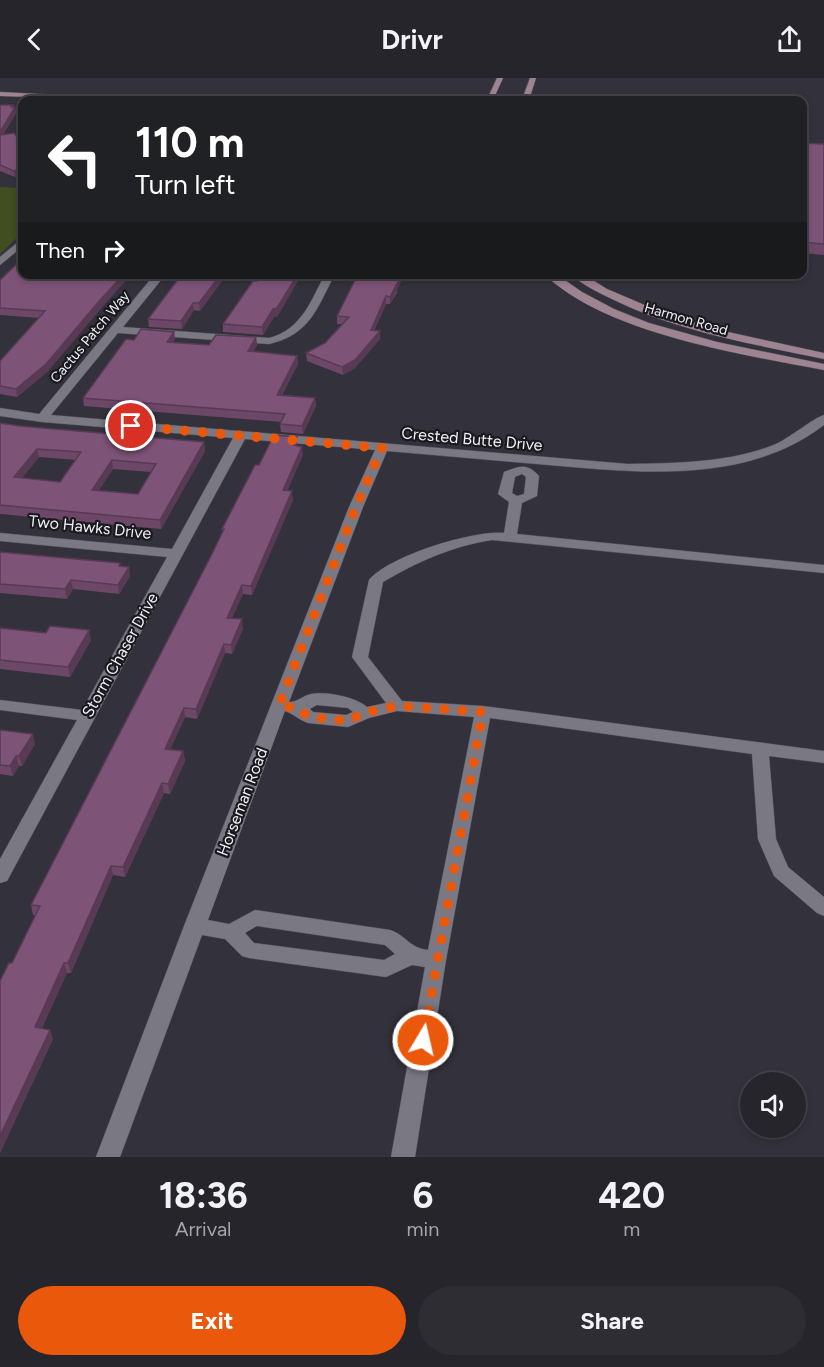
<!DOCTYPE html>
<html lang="en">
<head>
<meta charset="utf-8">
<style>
  body { margin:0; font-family:Figtree,sans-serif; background:#2e2d34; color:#f1f3f6; height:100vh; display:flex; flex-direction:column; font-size:22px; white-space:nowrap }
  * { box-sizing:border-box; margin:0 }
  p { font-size:20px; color:#a4a5a9 }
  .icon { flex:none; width:33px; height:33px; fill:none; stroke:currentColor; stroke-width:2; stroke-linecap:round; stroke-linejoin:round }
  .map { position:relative; height:1079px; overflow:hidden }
  .side { display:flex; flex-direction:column; background:#26252c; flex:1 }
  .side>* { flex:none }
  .hud { position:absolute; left:18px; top:18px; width:789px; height:183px; border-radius:12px; box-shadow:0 3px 9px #0003,0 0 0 2px #424248; background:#202124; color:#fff; overflow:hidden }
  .controls { position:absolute; left:740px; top:994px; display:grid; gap:12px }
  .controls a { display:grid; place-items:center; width:66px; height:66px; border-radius:50%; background:#26252c; box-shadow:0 3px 9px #0003,0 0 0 2px #424248; font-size:30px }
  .pin { position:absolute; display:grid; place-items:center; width:51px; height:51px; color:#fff; margin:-26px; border:3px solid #fff; border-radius:50%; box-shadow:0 2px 6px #0007 }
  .me { position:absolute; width:66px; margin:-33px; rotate:9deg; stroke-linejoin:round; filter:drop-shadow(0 0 4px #0008) }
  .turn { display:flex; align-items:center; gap:21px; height:126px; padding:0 18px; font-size:27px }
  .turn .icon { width:78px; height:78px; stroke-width:2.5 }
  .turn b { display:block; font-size:42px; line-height:51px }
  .then { display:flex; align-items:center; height:57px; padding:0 18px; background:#0003; gap:12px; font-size:22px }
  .eta { display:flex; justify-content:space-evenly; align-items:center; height:102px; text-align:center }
  .eta b { font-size:36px; font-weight:700; line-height:42px }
  .primary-button { display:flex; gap:12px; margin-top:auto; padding:12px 18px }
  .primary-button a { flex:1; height:69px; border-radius:36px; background:#ea580c; color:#fff; font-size:24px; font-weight:700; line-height:69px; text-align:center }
  .primary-button a+a { background:#2e2d34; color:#f1f3f6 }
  header { display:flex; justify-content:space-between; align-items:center; height:78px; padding:0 18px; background:#26252c; font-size:27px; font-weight:700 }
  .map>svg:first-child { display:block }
  .green { fill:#404e20 }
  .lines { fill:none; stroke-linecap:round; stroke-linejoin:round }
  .street-casing { stroke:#525159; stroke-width:1 }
  .secondary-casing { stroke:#525159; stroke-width:1 }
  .street { fill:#797883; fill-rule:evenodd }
  .secondary { fill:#9e8490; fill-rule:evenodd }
  .wall { fill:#6c4767; fill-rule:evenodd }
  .shaded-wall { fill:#583a54 }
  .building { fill:#7e5378; stroke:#583a54; stroke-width:1.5; fill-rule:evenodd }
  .route { stroke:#ea580c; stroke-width:10; stroke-dasharray:0 18 }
  .labels { text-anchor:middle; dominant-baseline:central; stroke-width:4.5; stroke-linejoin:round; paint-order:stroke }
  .far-street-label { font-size:14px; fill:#f0eff6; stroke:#1a1a1e }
  .street-label { font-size:16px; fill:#f0eff6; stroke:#1a1a1e }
</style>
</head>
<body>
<header><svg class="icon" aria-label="back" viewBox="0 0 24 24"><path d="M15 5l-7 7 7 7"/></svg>Drivr<svg class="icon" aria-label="share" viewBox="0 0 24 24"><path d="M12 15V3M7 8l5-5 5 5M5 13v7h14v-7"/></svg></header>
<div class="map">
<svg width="824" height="1079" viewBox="0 0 824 1079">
  <rect width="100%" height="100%" fill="#33313b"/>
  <path class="green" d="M0 109 22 110V155L0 176Z"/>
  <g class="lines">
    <g class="street-casing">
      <path id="street" d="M22 161V169L0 187V179Z
        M155 196H166L123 249 269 260C301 252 311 223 325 196H335C317 230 310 257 269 266L118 255 51 337 628 386C677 385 730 385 776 366 791 359 812 341 824 337V347C743 409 632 394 537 386 487 382 437 377 387 373L363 429 289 624C298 624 302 618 311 616 326 613 356 619 367 629L386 625 352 579 369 502C389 478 473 452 504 455L509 424 498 416 504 394C520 388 527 385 539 398L537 418 522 425 517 456 824 487V495L492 462C452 468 417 484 383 504L368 579 402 623 483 628 824 673V685L769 678 776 761 788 789 824 819V838L817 835 774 798 758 761 752 676 490 640 446 882 415 1079H391L425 889 412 887 386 899 249 880 242 878 225 861 202 857 120 1079H96L184 848 349 429 375 372 245 361 7 803 0 805V781L77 642 0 632V622L82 632 167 479 0 463V455L172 471 233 360 42 344 0 338V330L39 336ZM522 396 526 399 524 416 517 418 512 415 515 399ZM317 627 348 630 353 634 346 637 313 634 310 631ZM285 633C294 636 299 642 308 645L348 649 369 640 397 633 474 639 428 872C409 870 406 857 390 852L255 832 229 846 208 842ZM257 848 385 867 395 876 384 882 254 865 245 855Z"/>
    </g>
    <g class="secondary-casing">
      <path id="secondary" d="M497 0H503L493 22H487Z
        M530 0H536L529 22H522Z
        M0 14 116 20 120 22 0 18Z
        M544 196H556L582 214 614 231 649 245 717 264 824 286V292C741 276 607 256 544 196Z
        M570 196H583L607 211 668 237 728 254 824 275V281C753 266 680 254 614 222 599 215 583 207 570 196Z"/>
    </g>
    <use href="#street" class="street"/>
    <use href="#secondary" class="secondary"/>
  </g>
  <path class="wall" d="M0 27 15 29 16 35 3 57 14 55 15 99 0 93Z
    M802 65 824 66V177L802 175Z
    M182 196H227L200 233 194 232 182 251 149 249 148 241Z
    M0 202 103 228 47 294 17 319 0 316V283L39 240 0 237Z
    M257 203 278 238 274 239 263 257 223 254V246Z
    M398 213 390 226H386L374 253H380V261L355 290 343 297 307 283 306 275 325 265 342 246H337V238Z
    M174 254 175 261 173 264 209 267 256 259 257 267 253 274 297 278 298 286 282 317 315 320 316 328 303 356 281 354 280 346 281 344 84 328 83 320 134 262Z
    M0 345 20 348 204 364 205 373 161 451 0 436ZM39 379 76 382 60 404 22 400ZM113 391 151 394 138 416 99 412Z
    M297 368 303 377 287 412 293 422 252 517 243 516 232 540 243 551 232 576 225 575 197 641 185 639 170 672 183 673 185 683 170 716 164 715 125 799 113 797 71 895H67L42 950 53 961 0 1075V903L12 885 36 837H33L31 827 212 476 223 454 222 451 259 387Z
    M0 474 129 489 130 498 119 516 73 511 67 521 0 515Z
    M0 550 91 562 70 599 0 591Z
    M0 652 35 666 22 688H19L13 698 0 696Z"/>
  <path class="shaded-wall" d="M13 27 14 32 15 29 16 35 0 62V54L11 29Z
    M22 90V97L15 99 14 93Z
    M124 196H132L103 228 47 294 17 319 16 311Z
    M221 196H227L200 233 199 225Z
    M298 196H302L278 238 274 239 263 257 262 249 273 231Z
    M402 196H405L390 226V219Z
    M386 218V226L371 260V252Z
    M193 225 194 232 182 251 181 243Z
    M380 253V261L355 290 343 297 342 289Z
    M174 254 175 261 168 272 167 264Z
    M256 259 257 267 248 281V273Z
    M297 278 298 286 277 325V317Z
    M315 320 316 328 303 356 302 348Z
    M297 359V368L293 367Z
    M204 364 205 373 161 451 160 442Z
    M302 369 303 377 284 421 283 412Z
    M37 371 39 379 16 408 14 399Z
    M112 382 113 391 94 420 92 412Z
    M292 413 293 422 252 517 251 508Z
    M129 489 130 498 119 516 118 507Z
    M71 502 73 511 67 521 65 511Z
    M242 507 243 516 228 549 227 540Z
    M242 541 243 551 232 576 231 567Z
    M89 552 91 562 70 599 68 589Z
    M224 566 225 575 197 641 196 631Z
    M184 630 185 639 166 681 165 671Z
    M33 656 35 666 22 688 19 678Z
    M183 673 185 683 170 716 168 706Z
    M16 678 19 688 13 698 10 688Z
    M162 705 164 715 125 799 123 789Z
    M111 788 113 797 71 895 68 885Z
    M64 885 67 895 38 959 35 949Z
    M50 952 53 961 0 1075V1058Z"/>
  <path class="building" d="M0 27H13L11 29H15L0 54Z
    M14 55 22 65V90L14 93 0 87V57Z
    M802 65 824 66V166L802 164Z
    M22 181V196H124L101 221 46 286 16 311 0 308V283L45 233 0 230V202Z
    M182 196H221L199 225H193L181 243 148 241Z
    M260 196H298L277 230 273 231 262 249 223 246 253 203H257Z
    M358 196H402L390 219 386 218 371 252 380 253 355 282 342 289 306 275 325 265 349 239 337 238Z
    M141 251 174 254 167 264 209 267 216 257 256 259 248 273 297 278 277 317 315 320 302 348 280 346 285 336 83 320 126 261 134 262Z
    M0 345 20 348 204 364 160 442 0 427ZM37 371 81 374 60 404 14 399ZM112 382 156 386 138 416 92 412Z
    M274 357 297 359 293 367 302 369 283 412 292 413 251 508 242 507 227 540 242 541 231 567 224 566 196 631 184 630 165 671 183 673 168 706 162 705 123 789 111 788 68 885H64L35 949 50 952 0 1058V903L9 885H12L40 828 31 827 212 476 224 451H222L255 387H259Z
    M0 474 120 485 119 488 129 489 118 507 71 502 65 511 0 506Z
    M50 548 89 552 68 589 0 582V550L46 555Z
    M0 652 33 656 19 678H16L10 688 0 687Z"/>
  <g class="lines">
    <path class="route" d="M131 348 382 370 356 429 279 628 299 630 308 639 348 643 364 635 397 628 483 634 423 962"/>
  </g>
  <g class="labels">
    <g class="far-street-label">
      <text transform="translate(686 241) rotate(16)">Harmon Road</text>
      <text transform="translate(90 259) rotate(-50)">Cactus Patch Way</text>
    </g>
    <g class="street-label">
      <text transform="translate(472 361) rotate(5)">Crested Butte Drive</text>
      <text transform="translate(90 449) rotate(6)">Two Hawks Drive</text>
      <text transform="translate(120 577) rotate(-61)">Storm Chaser Drive</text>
      <text transform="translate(242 724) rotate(-69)">Horseman Road</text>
    </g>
  </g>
</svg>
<div class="controls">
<a><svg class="icon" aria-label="sound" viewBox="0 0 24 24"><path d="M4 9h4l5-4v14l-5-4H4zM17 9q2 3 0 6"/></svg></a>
</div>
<div class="pin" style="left:131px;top:348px;background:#d93025"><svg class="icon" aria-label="arrive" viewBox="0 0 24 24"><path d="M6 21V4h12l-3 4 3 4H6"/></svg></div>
<svg class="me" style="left:423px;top:962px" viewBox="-20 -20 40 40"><circle r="17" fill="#ea580c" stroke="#fff" stroke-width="3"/><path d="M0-11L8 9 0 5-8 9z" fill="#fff"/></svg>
<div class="hud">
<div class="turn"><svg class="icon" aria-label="left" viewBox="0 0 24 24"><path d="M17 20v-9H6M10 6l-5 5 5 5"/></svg><div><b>110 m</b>Turn left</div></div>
<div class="then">Then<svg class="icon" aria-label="right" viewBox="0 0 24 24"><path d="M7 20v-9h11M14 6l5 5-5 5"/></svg></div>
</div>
</div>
<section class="side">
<div class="eta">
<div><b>18:36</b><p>Arrival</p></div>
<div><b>6</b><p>min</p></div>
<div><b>420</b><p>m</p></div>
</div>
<div class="primary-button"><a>Exit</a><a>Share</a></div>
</section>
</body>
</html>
